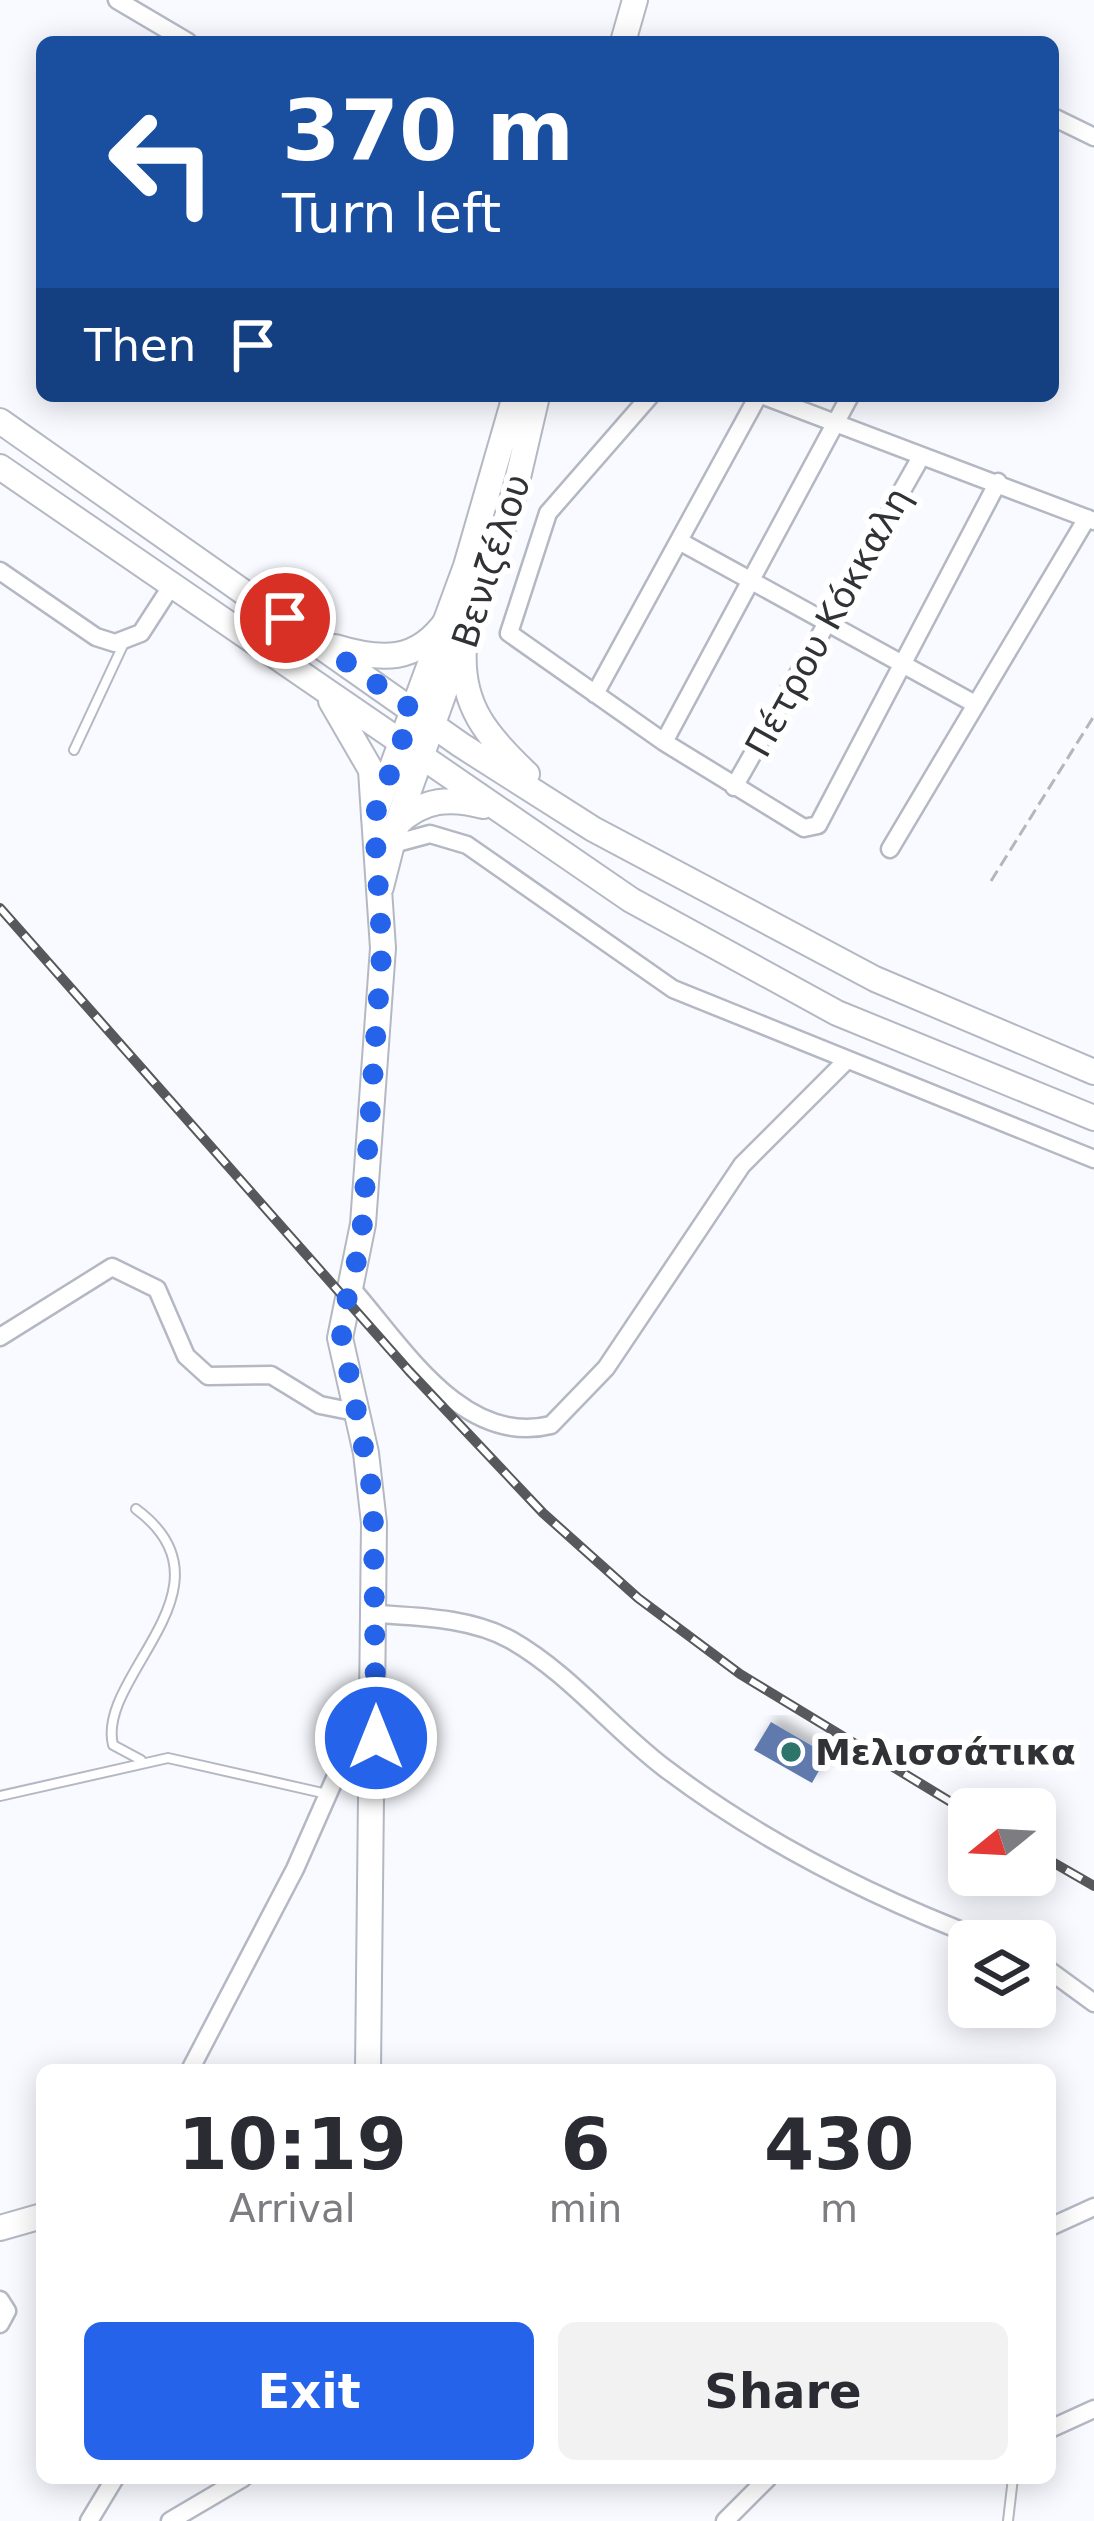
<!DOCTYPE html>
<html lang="en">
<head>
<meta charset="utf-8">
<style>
  body { margin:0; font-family:"DejaVu Sans",sans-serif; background:#f2f2f3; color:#2b2b33; height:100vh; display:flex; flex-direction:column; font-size:45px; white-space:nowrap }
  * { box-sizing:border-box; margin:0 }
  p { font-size:39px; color:#7c7c81 }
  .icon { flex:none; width:66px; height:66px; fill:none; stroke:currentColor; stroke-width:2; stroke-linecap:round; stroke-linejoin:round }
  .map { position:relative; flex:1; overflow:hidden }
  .sheet { position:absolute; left:36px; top:2064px; width:1020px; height:420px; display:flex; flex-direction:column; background:#fff; border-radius:18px; box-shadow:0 6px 30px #0003 }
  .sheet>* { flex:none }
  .hud { position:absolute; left:36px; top:36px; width:1023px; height:366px; border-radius:18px; box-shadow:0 6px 30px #0003; background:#1a4fa0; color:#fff; overflow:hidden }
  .needle { width:78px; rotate:252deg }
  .fabs { position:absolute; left:948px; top:1788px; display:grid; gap:24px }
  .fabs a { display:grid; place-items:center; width:108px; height:108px; border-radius:18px; background:#fff; box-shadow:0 6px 30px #0003; font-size:60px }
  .pin { position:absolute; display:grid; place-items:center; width:102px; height:102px; color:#fff; margin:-51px; border:6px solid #fff; border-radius:50%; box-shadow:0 3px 12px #0007 }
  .me { position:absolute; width:132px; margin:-66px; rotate:0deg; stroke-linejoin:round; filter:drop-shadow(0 0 9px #0008) }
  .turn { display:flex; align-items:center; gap:42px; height:252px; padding:0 48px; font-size:54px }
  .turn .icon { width:156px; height:156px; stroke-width:2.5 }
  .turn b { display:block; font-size:84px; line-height:102px }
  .then { display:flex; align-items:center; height:114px; padding:0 48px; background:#0003; gap:24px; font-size:45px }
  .eta { display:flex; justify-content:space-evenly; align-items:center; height:204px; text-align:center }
  .eta b { font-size:72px; font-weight:800; line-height:84px }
  .primary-button { display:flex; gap:24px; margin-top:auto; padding:24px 48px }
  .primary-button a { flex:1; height:138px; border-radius:18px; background:#2563eb; color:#fff; font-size:48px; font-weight:800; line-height:138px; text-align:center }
  .primary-button a+a { background:#f2f2f3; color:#2b2b33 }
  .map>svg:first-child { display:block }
  .building { fill:#617aae; filter:url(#shadow) }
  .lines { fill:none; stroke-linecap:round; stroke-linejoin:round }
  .service-casing { stroke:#b3b8c3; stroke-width:12 }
  .minor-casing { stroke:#b3b8c3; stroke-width:21 }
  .secondary-casing { stroke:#b3b8c3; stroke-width:28 }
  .primary-casing { stroke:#b3b8c3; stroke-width:28 }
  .path { stroke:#b4b6bb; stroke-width:3; stroke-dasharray:12 6; stroke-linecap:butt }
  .service { stroke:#fff; stroke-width:8 }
  .minor { stroke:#fff; stroke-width:16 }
  .secondary { stroke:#fff; stroke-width:24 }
  .primary { stroke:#fff; stroke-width:24 }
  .rail-casing { stroke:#56585c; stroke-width:10 }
  .rail { stroke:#fff; stroke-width:6; stroke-dasharray:18; stroke-linecap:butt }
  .route { stroke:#2563eb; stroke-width:21; stroke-dasharray:0 37.8 }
  .poi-dot { fill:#2d746a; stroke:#fff; stroke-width:4.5 }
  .labels { text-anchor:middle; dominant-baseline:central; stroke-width:12; stroke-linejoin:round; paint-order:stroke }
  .street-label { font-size:36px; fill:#303236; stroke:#fff }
  .poi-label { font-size:36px; font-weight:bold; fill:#303236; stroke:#fff; text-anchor:start }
</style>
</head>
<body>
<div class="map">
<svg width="1094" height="2521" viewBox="0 0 1094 2521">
  <defs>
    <filter id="shadow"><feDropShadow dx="7" dy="-7" stdDeviation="6" flood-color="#0004"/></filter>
  </defs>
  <rect width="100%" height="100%" fill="#f8faff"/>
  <path class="building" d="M771 1722 828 1755 812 1783 754 1750Z"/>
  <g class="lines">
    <g class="service-casing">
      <path id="service" d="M74 750 124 643
        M136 1509C242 1587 96 1676 113 1745L141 1760
        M0 1796 168 1758 327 1794
        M1008 2521 1013 2478"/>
    </g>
    <g class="minor-casing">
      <path id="minor" d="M117 0 188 42
        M1053 117 1094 137
        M650 396 548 513 509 633 664 742 804 828 818 825 998 482
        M764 396 1094 521
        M679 541 975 704
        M0 571 96 637 115 643 141 633 172 585
        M595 694 758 396
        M664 742 850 396
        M734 787 921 457
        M393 844 430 834 467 845 673 989 1094 1159
        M890 849 1087 518
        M352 1289C403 1347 463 1447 551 1425L606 1368 742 1165 845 1062
        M0 1337 112 1267 157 1289 186 1356 208 1376 271 1375 320 1405 355 1412
        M377 1614C421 1617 471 1618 511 1640 569 1673 613 1729 666 1769 764 1843 874 1898 988 1941
        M1035 1960 1094 2003
        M190 2070 295 1869 336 1776 354 1750 376 1738
        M1050 2227 1094 2207
        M0 2300 7 2311 0 2324
        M1050 2429 1094 2409
        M89 2521 115 2478
        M170 2521 243 2478
        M725 2521 768 2478"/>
    </g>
    <g class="secondary-casing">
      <path id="secondary" d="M623 42 635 0
        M381 887 397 824 512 503 537 396
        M368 2070 374 1523 366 1453 340 1338 363 1224 383 948 374 816 466 566 515 396
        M0 2228 42 2216"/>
    </g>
    <g class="primary-casing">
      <path id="primary" d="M0 421 461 745 593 829 875 979 1094 1072
        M0 467 631 900 837 1013 1094 1118
        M335 647C381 661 417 663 447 620
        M464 648C460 706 488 737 527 774
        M331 701 371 770 374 816
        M397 824C423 799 450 797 483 806"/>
    </g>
    <path class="path" d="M991 881 1094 716"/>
    <use href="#service" class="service"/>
    <use href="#minor" class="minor"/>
    <use href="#secondary" class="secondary"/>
    <use href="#primary" class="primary"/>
    <g class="rail-casing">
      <path id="rail" d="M0 908 409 1371 543 1513 638 1598 740 1674 969 1813
        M1035 1852 1094 1886"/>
    </g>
    <use href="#rail" class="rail"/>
  </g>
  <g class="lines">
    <path class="route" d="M285 618 413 710 374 817 382 948 361 1243 340 1327 373 1496 376 1738"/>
  </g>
  <circle class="poi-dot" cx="791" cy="1752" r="12"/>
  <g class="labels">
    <g class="street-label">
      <text transform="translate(491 561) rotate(-72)">Βενιζέλου</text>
      <text transform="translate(828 622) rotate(-61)">Πέτρου Κόκκαλη</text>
    </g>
    <g class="poi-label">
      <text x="815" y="1752">Μελισσάτικα</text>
    </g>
  </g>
</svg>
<div class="fabs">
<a><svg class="needle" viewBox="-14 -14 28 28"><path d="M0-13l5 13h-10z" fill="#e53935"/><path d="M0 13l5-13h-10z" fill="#7c7c81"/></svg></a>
<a><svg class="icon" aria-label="layers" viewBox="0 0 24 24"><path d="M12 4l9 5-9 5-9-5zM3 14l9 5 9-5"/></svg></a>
</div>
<div class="pin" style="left:285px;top:618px;background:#d93025"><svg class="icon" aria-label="arrive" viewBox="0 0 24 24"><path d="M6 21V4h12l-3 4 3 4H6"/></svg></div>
<svg class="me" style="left:376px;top:1738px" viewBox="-20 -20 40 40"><circle r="17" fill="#2563eb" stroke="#fff" stroke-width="3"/><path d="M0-11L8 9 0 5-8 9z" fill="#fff"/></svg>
<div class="hud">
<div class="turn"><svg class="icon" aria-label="left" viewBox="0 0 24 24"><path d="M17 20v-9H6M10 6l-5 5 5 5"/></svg><div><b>370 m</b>Turn left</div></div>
<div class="then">Then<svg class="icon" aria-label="arrive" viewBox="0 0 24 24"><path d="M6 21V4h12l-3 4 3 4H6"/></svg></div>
</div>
<section class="sheet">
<div class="eta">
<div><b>10:19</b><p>Arrival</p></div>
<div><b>6</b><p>min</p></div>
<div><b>430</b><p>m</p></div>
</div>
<div class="primary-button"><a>Exit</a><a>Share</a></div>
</section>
</div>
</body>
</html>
